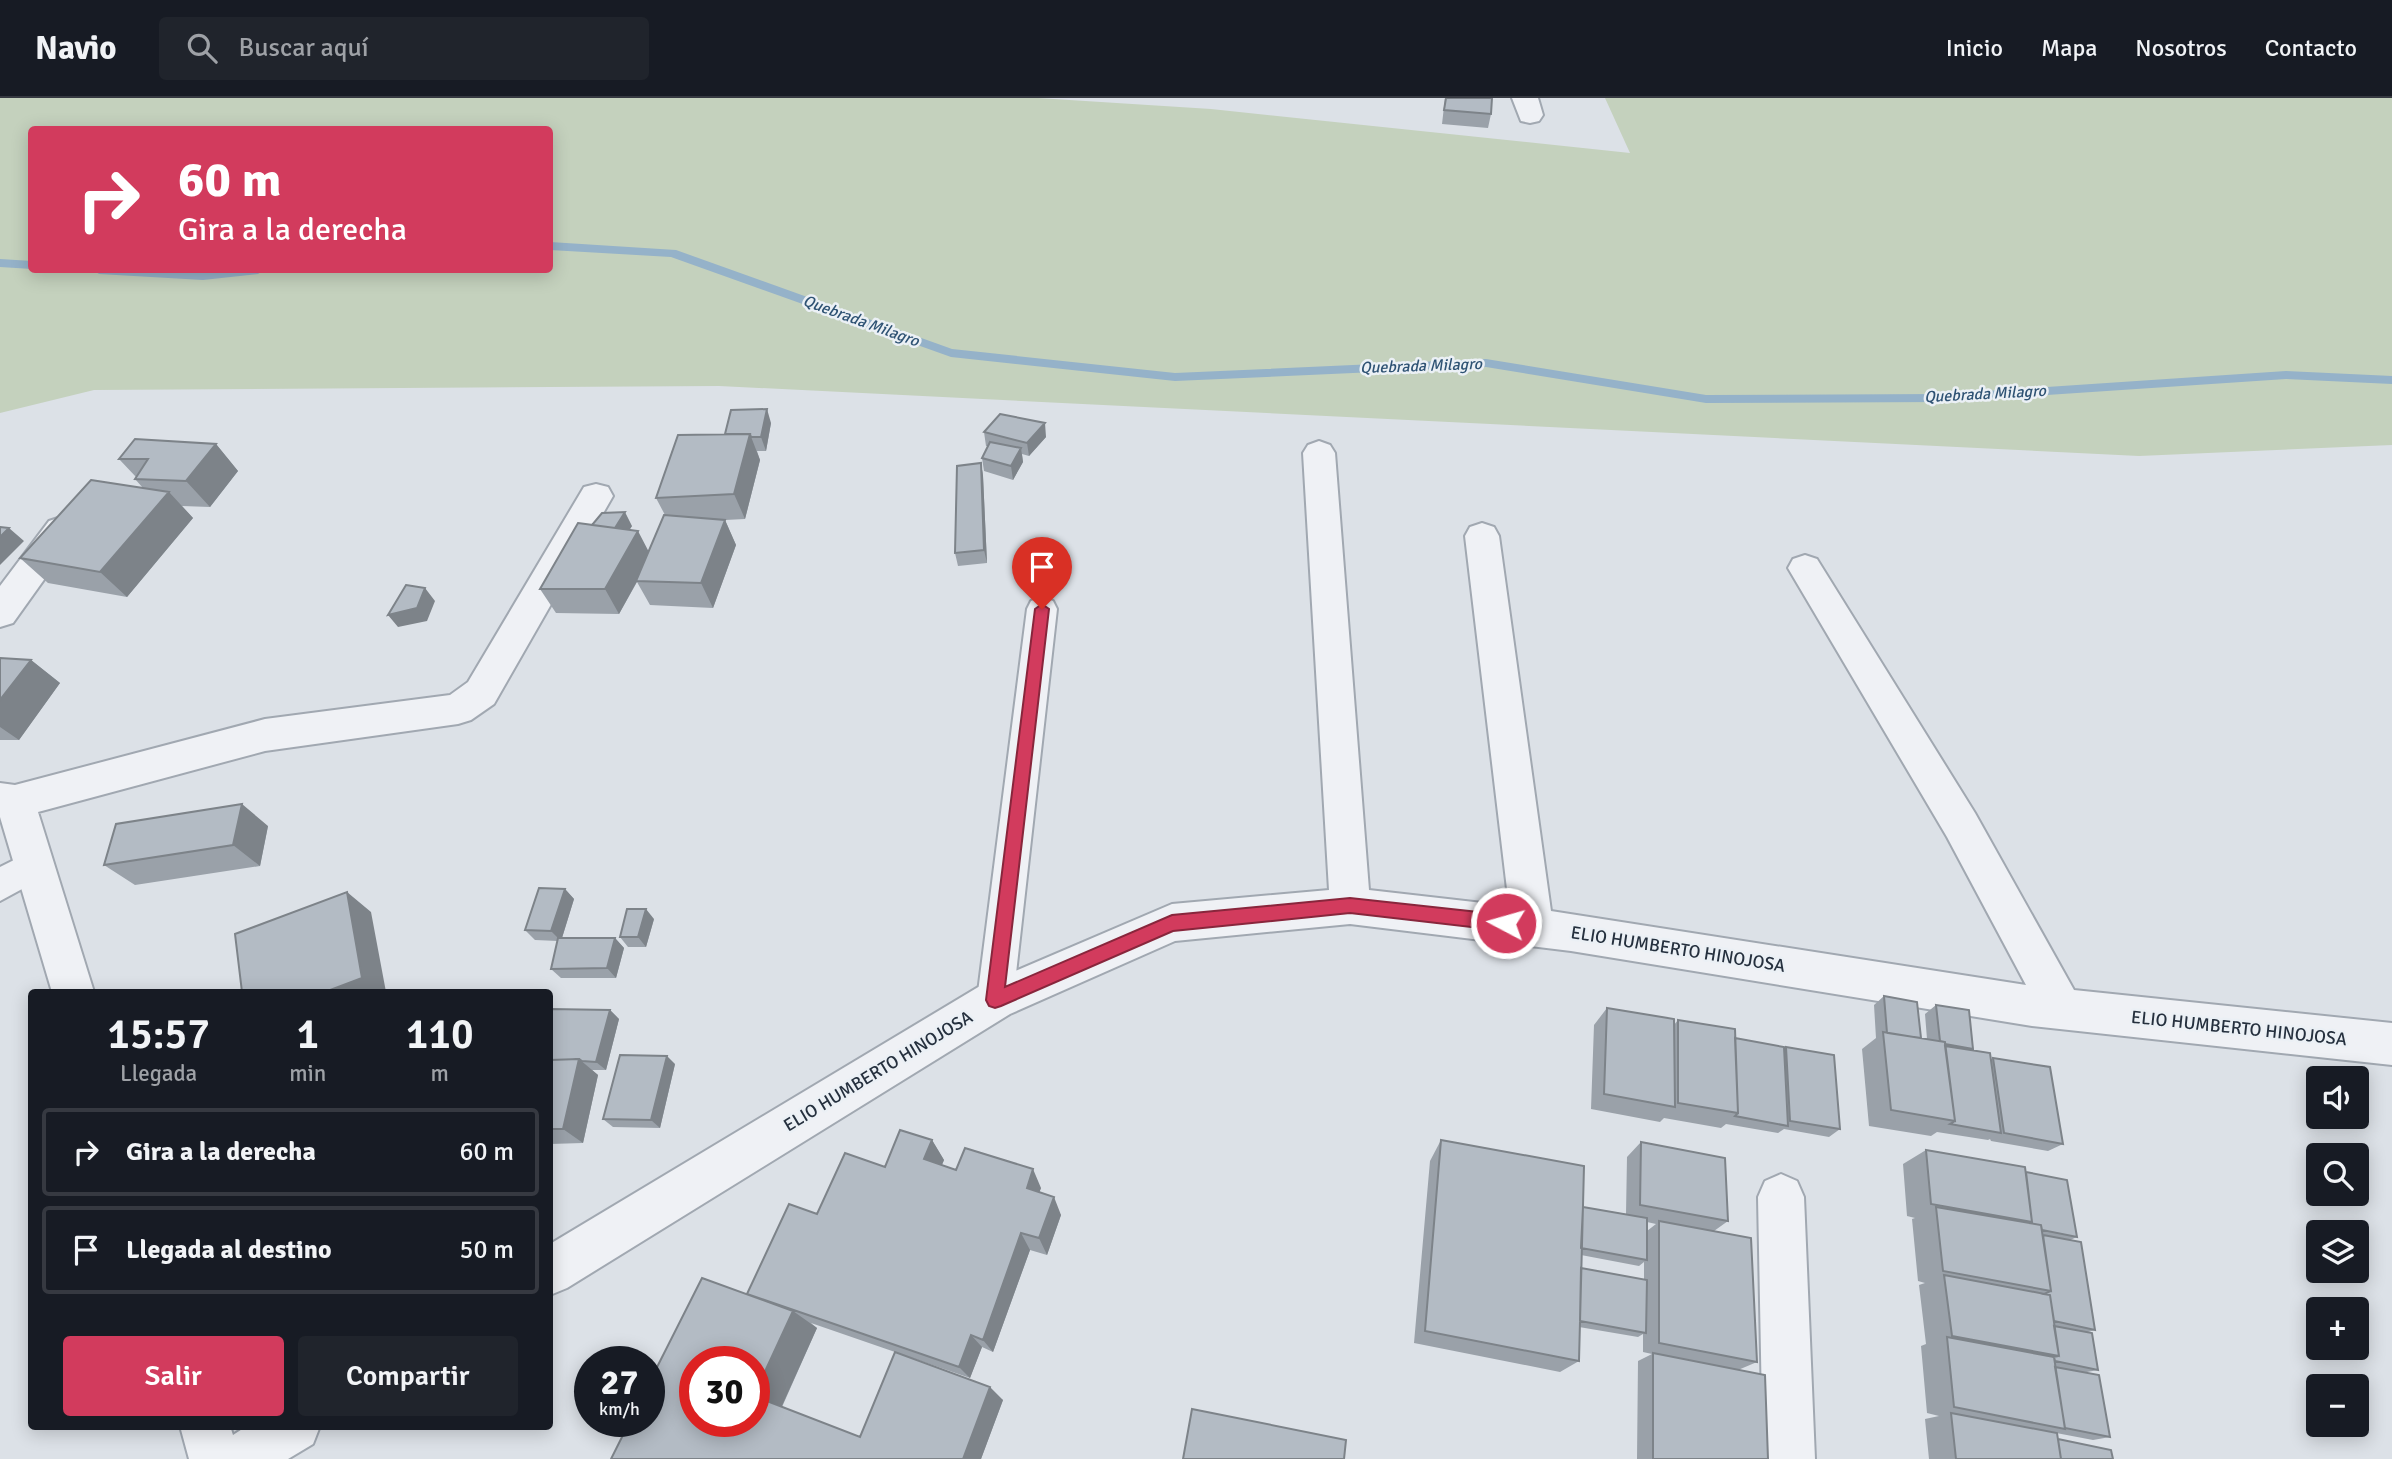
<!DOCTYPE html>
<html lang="es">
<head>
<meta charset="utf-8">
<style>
  body { margin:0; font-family:Signika,sans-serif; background:#20242c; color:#f1f3f6; height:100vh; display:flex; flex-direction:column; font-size:26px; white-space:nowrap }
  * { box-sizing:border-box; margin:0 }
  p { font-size:23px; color:#9ea1a6 }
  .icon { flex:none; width:38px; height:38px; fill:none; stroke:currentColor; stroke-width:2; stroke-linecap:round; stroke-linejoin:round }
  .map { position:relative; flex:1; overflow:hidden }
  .side { position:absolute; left:28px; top:891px; width:525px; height:441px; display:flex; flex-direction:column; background:#171b24; border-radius:7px; box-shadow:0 4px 18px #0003 }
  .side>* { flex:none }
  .banner { position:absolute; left:28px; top:28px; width:525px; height:147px; border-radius:7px; box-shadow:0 4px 18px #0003; background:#d23b5d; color:#fff; overflow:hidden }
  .tools { position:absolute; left:2306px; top:968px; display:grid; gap:14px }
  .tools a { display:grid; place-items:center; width:63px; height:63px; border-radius:7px; background:#171b24; box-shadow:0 4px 18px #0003; font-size:35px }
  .speed { position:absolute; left:574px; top:1248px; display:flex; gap:14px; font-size:35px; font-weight:700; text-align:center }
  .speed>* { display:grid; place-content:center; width:91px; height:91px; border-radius:50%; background:#171b24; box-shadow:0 4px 18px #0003; line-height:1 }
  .speed small { font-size:18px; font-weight:400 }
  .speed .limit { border:10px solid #d22; background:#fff; color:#111 }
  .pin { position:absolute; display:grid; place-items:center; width:60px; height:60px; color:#fff; margin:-72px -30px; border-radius:50% 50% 50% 0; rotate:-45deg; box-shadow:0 0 7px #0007 }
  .pin .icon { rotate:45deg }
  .me { position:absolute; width:77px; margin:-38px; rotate:276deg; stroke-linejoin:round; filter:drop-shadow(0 0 5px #0008) }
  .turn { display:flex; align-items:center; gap:24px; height:147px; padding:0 35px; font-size:32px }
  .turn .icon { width:91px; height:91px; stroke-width:2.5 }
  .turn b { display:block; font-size:49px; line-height:60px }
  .eta { display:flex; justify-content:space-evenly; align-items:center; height:119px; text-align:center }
  .eta b { font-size:42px; font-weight:600; line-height:49px }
  .cta { display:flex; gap:14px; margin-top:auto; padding:14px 35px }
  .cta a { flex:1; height:80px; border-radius:7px; background:#d23b5d; color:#fff; font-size:28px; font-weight:600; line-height:80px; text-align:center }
  .cta a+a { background:#20242c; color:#f1f3f6 }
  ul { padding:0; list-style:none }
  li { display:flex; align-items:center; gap:21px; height:88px; margin:0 14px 10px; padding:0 21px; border:4px solid #363941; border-radius:7px }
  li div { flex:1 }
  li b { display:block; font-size:26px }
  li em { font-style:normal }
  header { display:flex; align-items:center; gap:42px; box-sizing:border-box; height:98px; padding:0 35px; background:#171b24; border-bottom:2px solid #363941 }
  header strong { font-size:33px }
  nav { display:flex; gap:38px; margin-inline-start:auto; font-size:24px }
  .search { width:490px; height:63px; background:#20242c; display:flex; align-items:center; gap:18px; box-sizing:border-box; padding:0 24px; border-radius:7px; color:#9ea1a6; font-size:26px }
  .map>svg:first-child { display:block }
  .green { fill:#c4d1bd; fill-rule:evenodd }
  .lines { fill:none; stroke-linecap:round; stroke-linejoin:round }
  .stream { fill:#95b2c9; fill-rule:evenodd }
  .service-casing { stroke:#a1a8b1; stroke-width:4 }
  .minor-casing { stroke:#a1a8b1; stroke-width:4 }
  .service { fill:#eff1f5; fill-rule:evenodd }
  .minor { fill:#eff1f5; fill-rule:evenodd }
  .wall { fill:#9aa1a9; fill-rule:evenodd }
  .shaded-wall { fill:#7d8389 }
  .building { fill:#b3bbc4; stroke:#7d8389; stroke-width:2 }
  .route { fill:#d23b5d; stroke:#88263c; stroke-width:2 }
  .labels { text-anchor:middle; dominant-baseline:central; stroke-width:5; stroke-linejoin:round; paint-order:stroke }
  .far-water-label { font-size:16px; font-style:italic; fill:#2e5273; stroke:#ebf0f5 }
  .street-label { font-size:18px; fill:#25303e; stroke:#ebf0f5 }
</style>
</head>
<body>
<header>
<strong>Navio</strong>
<div class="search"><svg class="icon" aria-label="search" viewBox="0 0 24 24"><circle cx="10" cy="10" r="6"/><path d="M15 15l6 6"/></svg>Buscar aquí</div>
<nav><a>Inicio</a><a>Mapa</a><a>Nosotros</a><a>Contacto</a></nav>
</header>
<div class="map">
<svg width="2392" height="1361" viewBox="0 0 2392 1361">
  <rect width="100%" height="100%" fill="#dce1e7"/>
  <path class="green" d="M0 0H1038L1211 11 1630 55 1605 0H2392V347L2139 358 719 288 94 292 0 315ZM32 32H550V172H32Z"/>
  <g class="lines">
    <path class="stream" d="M550 144 676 152 952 251 1175 275 1486 261 1706 297 1942 296 2286 273 2392 278V286L2286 281 1942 304 1706 305 1486 269 1175 283 951 259 671 159 550 152Z
      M0 161 32 163V171L0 169Z
      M93 172 203 174 264 172 258 176 203 182 99 176Z"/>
    <g class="service-casing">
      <path id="service" d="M1042 499 1053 503 1057 511 1013 902 1008 914 995 919 982 914 977 902 1027 511 1031 503Z
        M34 752 46 756 51 767 46 778 0 803V769Z"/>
    </g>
    <g class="minor-casing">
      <path id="minor" d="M1512 0H1538L1543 17 1539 23 1530 25 1521 23Z
        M1319 343 1330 347 1335 355 1369 792 1509 808 1465 438 1470 429 1482 425 1494 429 1499 438 1551 813 2026 887 1947 739 1788 470 1793 461 1805 457 1817 461 1975 715 2074 892 2392 925V967L2032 928 1571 853 1350 826 1175 843 1010 916 567 1190 550 1197V1146L980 888 1172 806 1329 792 1303 355 1308 347Z
        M596 386 608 389 613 398 494 606 471 622 458 626 265 653 38 714 94 894H52L0 719V685L15 687 265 621 450 597 468 584 584 389Z
        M61 419 73 423 78 432 73 441 13 525 0 529V488L49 423Z
        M1781 1076 1797 1083 1804 1099 1815 1361H1763L1758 1099 1765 1083Z
        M180 1328H230L233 1337 247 1328H320L313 1346 288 1361H189Z"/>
    </g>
    <use href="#service" class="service"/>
    <use href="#minor" class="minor"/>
  </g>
  <path class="wall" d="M1445 0H1492L1491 16 1488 30 1442 26Z
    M771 325 766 353H757L760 362 745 421 725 422 736 447 713 510 650 507 637 484 619 516 556 515 540 491 592 427 632 428 629 432 649 454 665 417 656 400Z
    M984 334 1046 339 1029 358 1022 356 1023 364 1013 382 984 373 982 360 988 348H986Z
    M216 346 238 373 210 409 182 408 193 420 127 499 48 485 20 460 143 390 135 381 136 379 119 361Z
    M981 365 983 378 987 465 958 468 955 455Z
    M0 560 31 562 60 585 19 642H0Z
    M268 728 260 768 135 787 104 767Z
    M565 791 574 801 562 840H615L624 850 616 880H561L551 871 558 843 535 842 525 832Z
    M654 821 646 849H628L620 839Z
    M1884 898 1921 940 1927 941 1925 916 1936 907 1973 951 1971 952 1991 961 1993 960 2063 1046 2048 1053 1991 1043 1990 1041 1988 1042 1937 1034 1931 1038 1869 1028 1862 951 1876 940 1874 907Z
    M1607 910 1674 927 1678 922 1735 940 1784 951 1786 949 1840 1031 1829 1039 1784 1031 1778 1035 1726 1026 1721 1030 1664 1020 1660 1024 1591 1011 1594 927Z
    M550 911 610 912 619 921 606 972H592L598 977 583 1045 550 1046Z
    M675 966 660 1030 613 1029 603 1021Z
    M932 1042 944 1062 942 1067 956 1072 1041 1090 1039 1094 1061 1117 1047 1157 1030 1152 993 1254 982 1249 970 1280 895 1254 1003 1302 981 1361H611L747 1196 817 1116 885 1069ZM811 1225 895 1254 860 1339 782 1309 817 1230Z
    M1441 1042 1583 1109 1626 1116 1627 1059 1641 1044 1728 1123 1714 1133 1757 1264 1738 1272 1768 1361H1637L1638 1263 1652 1256 1643 1254V1236L1638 1239 1579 1229V1263L1560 1274 1414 1245 1430 1063ZM1647 1124 1656 1126 1647 1133ZM1581 1157 1639 1168 1644 1164V1182L1581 1170Z
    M1926 1052 2026 1074 2077 1139 2070 1142 2095 1232 2088 1234 2098 1272 2087 1274 2110 1339 2093 1342 2051 1334 2058 1341 2113 1361H1929L1925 1321 1939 1318 1927 1315 1921 1248 1926 1246 1919 1187 1925 1185 1918 1183 1912 1121 1915 1120 1907 1118 1903 1066Z"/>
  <path class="shaded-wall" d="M767 311 771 325 766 353 761 339Z
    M1045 325 1046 339 1029 358 1027 345Z
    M750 336 760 362 745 421 734 396Z
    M216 346 238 373 210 409 186 383Z
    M1021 350 1023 364 1013 382 1011 368Z
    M981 365 983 378 987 465 984 452Z
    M169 394 193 420 127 499 100 474Z
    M625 414 632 428 619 448 612 435Z
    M725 422 736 447 713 510 701 485Z
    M9 430 24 443 0 467V439Z
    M638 433 651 458 619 516 605 491Z
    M425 490 435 503 427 523 398 529 388 517Z
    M31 562 60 585 19 642 0 629V602Z
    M242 706 268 728 260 768 233 747Z
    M565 791 574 801 561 843 551 833Z
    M347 794 371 814 386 894H325Z
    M646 811 654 821 646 849 638 839Z
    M615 840 624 850 616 880 607 870Z
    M610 912 619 921 606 972 596 964Z
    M667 958 675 966 660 1030 651 1022Z
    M579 961 598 977 583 1045 563 1031Z
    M932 1042 944 1062 936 1080 924 1061Z
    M1033 1071 1041 1090 1034 1109 1027 1090Z
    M1054 1099 1061 1117 1047 1157 1039 1140Z
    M1021 1135 1030 1152 993 1254 983 1242Z
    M793 1213 817 1230 781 1310 754 1298Z
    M971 1237 982 1249 970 1280 959 1269Z
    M990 1289 1003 1302 981 1361H963Z"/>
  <path class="building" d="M1446 0H1492L1491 16 1444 12Z
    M767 311 761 339H751L750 336H725L731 312Z
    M1000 316 1045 325 1027 345 984 334Z
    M750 336 734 396 656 400 678 337Z
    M135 341 216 346 186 383 135 381 148 361H119Z
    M990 344 1021 350 1011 368 982 360Z
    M981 365 984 452 955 455 957 368Z
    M91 382 169 394 100 474 20 460Z
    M625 414 615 430 592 427 602 415Z
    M664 417 725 422 701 485 636 483Z
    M578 425 638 433 605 491H540Z
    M0 429 9 430 0 439Z
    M406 487 425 490 417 510 388 517Z
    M0 560 31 562 0 602Z
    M242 706 233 747 104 767 116 726Z
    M539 790 565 791 551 833 525 832Z
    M347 794 362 880 325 894H242L235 836Z
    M627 811H646L638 839H620Z
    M558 840H615L607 870 551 871Z
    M1884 898 1917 904 1921 940 1887 935Z
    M1936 907 1969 912 1973 951 1945 946V944L1940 943Z
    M1607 910 1674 921 1675 1009 1604 996Z
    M550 911 610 912 596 964 582 963 579 961 550 962Z
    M1678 922 1735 931 1738 1015 1678 1005Z
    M1883 934 1945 944 1955 1023 1891 1012Z
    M1735 940 1784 949 1788 1028 1735 1018 1738 1015Z
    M1945 948 1990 955 2001 1035 1950 1026 1955 1023Z
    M1786 949 1834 957 1840 1031 1790 1023Z
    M620 957 667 958 651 1022 603 1021Z
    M1993 960 2050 969 2063 1046 2004 1035Z
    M579 961 563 1031H550V962Z
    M900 1032 932 1042 924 1061 956 1072 965 1050 1033 1071 1027 1090 1054 1099 1039 1140 1021 1135 983 1242 971 1237 959 1269 747 1196 789 1106 817 1116 845 1055 885 1069Z
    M1441 1042 1584 1068 1579 1263 1425 1233Z
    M1641 1044 1725 1060 1728 1123 1640 1107Z
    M1926 1052 2025 1069 2032 1124 1931 1106Z
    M2026 1074 2067 1082 2077 1139 2042 1132 2041 1127 2029 1125 2032 1124Z
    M1583 1109 1647 1120V1162L1581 1150Z
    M1936 1109 2041 1127 2051 1193 1943 1173Z
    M1659 1123 1751 1140 1757 1264 1659 1245Z
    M2043 1137 2081 1144 2095 1232 2054 1223 2050 1197 2044 1196 2051 1193Z
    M1581 1170 1647 1182 1646 1235 1580 1223Z
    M1944 1177 2050 1197 2059 1258 1952 1238Z
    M702 1180 793 1213 754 1297V1264H695V1323H754V1298L860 1339 895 1254 990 1289 963 1361H611L630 1323H649V1285Z
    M2054 1228 2092 1235 2098 1272 2055 1263 2054 1259H2053L2059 1258Z
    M1947 1239 2054 1259 2065 1331 1954 1309Z
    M1653 1255 1765 1277 1768 1361H1653Z
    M2055 1269 2099 1277 2110 1339 2065 1330Z
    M1192 1311 1346 1342 1344 1361H1183Z
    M1951 1315 2057 1335 2061 1361H1956Z
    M2058 1341 2111 1352 2113 1361H2061Z"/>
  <path class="route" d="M1042 506 1049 511 1005 889 1172 817 1350 800 1506 817 1512 820 1514 825 1512 831 1506 833 1350 815 1173 833 1001 908 995 910 989 908 986 902 1035 511Z"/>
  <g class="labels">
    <g class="far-water-label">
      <text transform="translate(861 223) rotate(20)">Quebrada Milagro</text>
      <text transform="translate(1421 268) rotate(-2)">Quebrada Milagro</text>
      <text transform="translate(1985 296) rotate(-3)">Quebrada Milagro</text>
    </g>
    <g class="street-label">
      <text transform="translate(1678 851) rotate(9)">ELIO HUMBERTO HINOJOSA</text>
      <text transform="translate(2239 930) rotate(6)">ELIO HUMBERTO HINOJOSA</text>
      <text transform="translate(878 973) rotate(-31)">ELIO HUMBERTO HINOJOSA</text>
    </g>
  </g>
</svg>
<div class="tools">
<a><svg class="icon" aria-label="sound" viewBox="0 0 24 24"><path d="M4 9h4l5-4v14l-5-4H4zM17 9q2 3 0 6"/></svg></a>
<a><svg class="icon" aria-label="search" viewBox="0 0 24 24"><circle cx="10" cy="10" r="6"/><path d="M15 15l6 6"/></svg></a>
<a><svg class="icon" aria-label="layers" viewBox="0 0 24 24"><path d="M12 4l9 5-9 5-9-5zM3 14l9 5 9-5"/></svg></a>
<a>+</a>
<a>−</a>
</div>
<div class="speed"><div>27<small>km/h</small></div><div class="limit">30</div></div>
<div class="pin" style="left:1042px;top:511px;background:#d93025"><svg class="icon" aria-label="arrive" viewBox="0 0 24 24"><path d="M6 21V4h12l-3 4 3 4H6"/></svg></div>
<svg class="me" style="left:1506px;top:825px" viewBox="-20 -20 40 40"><circle r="17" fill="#d23b5d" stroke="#fff" stroke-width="3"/><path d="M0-11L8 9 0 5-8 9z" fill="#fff"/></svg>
<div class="banner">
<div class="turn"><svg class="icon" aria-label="right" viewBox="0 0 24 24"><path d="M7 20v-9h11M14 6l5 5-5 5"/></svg><div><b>60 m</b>Gira a la derecha</div></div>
</div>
<section class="side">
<div class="eta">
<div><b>15:57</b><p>Llegada</p></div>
<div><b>1</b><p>min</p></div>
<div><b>110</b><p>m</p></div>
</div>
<ul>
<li><svg class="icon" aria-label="right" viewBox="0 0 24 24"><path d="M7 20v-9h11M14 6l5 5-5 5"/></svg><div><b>Gira a la derecha</b></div><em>60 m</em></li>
<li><svg class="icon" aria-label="arrive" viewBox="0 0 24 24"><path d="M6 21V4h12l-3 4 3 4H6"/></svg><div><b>Llegada al destino</b></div><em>50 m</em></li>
</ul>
<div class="cta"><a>Salir</a><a>Compartir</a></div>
</section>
</div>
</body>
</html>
